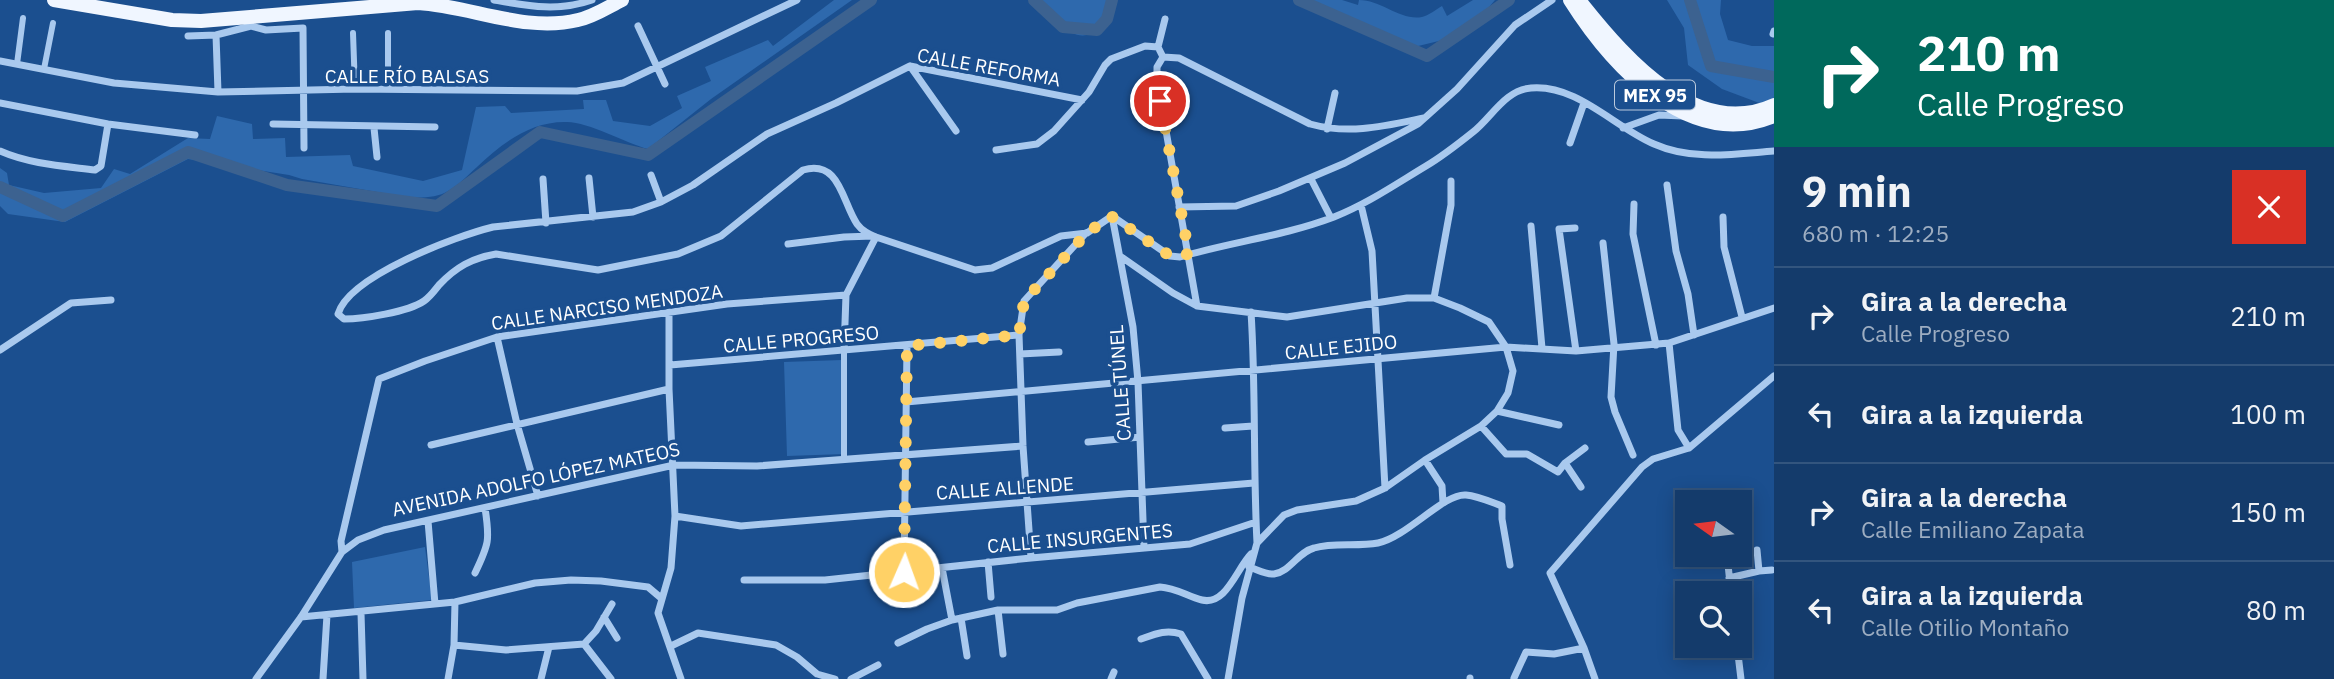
<!DOCTYPE html>
<html lang="es">
<head>
<meta charset="utf-8">
<style>
  body { margin:0; font-family:"IBM Plex Sans",sans-serif; background:#1d4271; color:#f1f3f6; height:100vh; display:flex; flex-direction:column; font-size:26px; white-space:nowrap }
  * { box-sizing:border-box; margin:0 }
  p { font-size:23px; color:#9dadc1 }
  .icon { flex:none; width:38px; height:38px; fill:none; stroke:currentColor; stroke-width:2; stroke-linecap:round; stroke-linejoin:round }
  .map { position:relative; flex:1; overflow:hidden }
  .panel { display:flex; flex-direction:column; background:#143b6b; width:560px }
  .panel>* { flex:none }
  .banner { background:#00695c; color:#fff; overflow:hidden }
  .needle { width:46px; rotate:284deg }
  .tools { position:absolute; left:1675px; top:490px; display:grid; gap:14px }
  .tools a { display:grid; place-items:center; width:77px; height:77px; border-radius:0px; background:#143b6b; box-shadow:0 4px 18px #0003,0 0 0 2px #33557e; font-size:35px }
  .pin { position:absolute; display:grid; place-items:center; width:60px; height:60px; color:#fff; margin:-30px; border:4px solid #fff; border-radius:50%; box-shadow:0 2px 7px #0007 }
  .me { position:absolute; width:77px; margin:-38px; rotate:2deg; stroke-linejoin:round; filter:drop-shadow(0 0 5px #0008) }
  .turn { display:flex; align-items:center; gap:24px; height:147px; padding:0 28px; font-size:32px }
  .turn .icon { width:91px; height:91px; stroke-width:2.5 }
  .turn b { display:block; font-size:49px; line-height:60px }
  .round { display:grid; place-items:center; flex:none; width:74px; height:74px; border-radius:0px; background:#1d4271 }
  .summary { display:flex; align-items:center; justify-content:space-between; height:119px; padding:0 28px }
  h1 { font-size:42px; font-weight:700; line-height:52px }
  ul { padding:0; list-style:none }
  li { display:flex; align-items:center; gap:21px; height:98px; padding:0 28px; border-top:2px solid #33557e }
  li div { flex:1 }
  li b { display:block; font-size:26px }
  li em { font-style:normal }
  main { display:flex; flex:1; min-height:0 }
  .map>svg:first-child { display:block }
  .green { fill:#2e69ad }
  .lines { fill:none; stroke-linecap:round; stroke-linejoin:round }
  .river { stroke:#3c6290; stroke-width:12 }
  .pedestrian { stroke:#a9c9ee; stroke-width:6 }
  .minor { stroke:#a9c9ee; stroke-width:7 }
  .primary { stroke:#f0f6ff; stroke-width:14 }
  .route { stroke:#ffd166; stroke-width:12; stroke-dasharray:0 21.6 }
  .labels { text-anchor:middle; dominant-baseline:central; stroke-width:7; stroke-linejoin:round; paint-order:stroke }
  .shield { fill:#1b4f8f; stroke:#bbcadd; stroke-width:2 }
  .shield-label { font-size:18px; font-weight:bold; fill:#fff }
  .street-label { font-size:19px; fill:#fff; stroke:#1b4f8f }
</style>
</head>
<body>
<main>
<div class="map">
<svg width="1774" height="679" viewBox="0 0 1774 679">
  <rect width="100%" height="100%" fill="#1b4f8f"/>
  <path class="green" d="M834 0H852L711 99 648 149C625 143 589 122 567 122 531 121 502 143 477 167 468 175 459 185 448 191 437 198 420 198 406 197L302 179 289 175 188 159 65 222 8 214 0 206V168L7 173 9 185 44 193 101 188 114 169 130 174 188 138 210 139 217 116 252 124 253 139 285 138 286 157 350 155 353 166 423 181 462 170 476 107 505 106 511 113 584 109 583 100H606L613 121 650 126 682 108 677 96 711 81 705 67 768 40 773 46Z
    M1035 0H1113C1093 59 1065 34 1035 0Z
    M1305 0H1342L1358 5 1359 0C1381 0 1401 21 1422 17 1428 16 1437 9 1442 6L1447 16 1473 0H1495L1478 20 1447 39 1414 47 1385 41Z
    M1667 0H1721L1720 14 1728 40 1752 46H1774V105L1770 107 1722 89 1688 65 1684 28Z
    M842 360 845 454 787 456 784 362Z
    M425 547 432 600 354 608 352 562Z"/>
  <g class="lines">
    <path class="river" d="M1034 0 1063 27 1097 30 1107 19 1112 0
      M1299 0 1427 56 1509 0
      M1690 0 1711 66 1774 77
      M0 187 63 216 188 152 287 185 437 206 540 132 648 155 871 0"/>
    <path class="pedestrian" d="M353 33 355 89
      M17 64 23 18
      M44 69 53 23
      M388 89V33
      M844 351V459"/>
    <path class="minor" d="M494 0C528 6 558 12 592 0
      M638 26 665 84
      M1773 34 1774 31
      M216 35 218 92
      M188 36 216 35 251 26 266 30 303 28 304 148
      M1158 47 1165 19
      M1163 57 1179 58 1310 124C1350 135 1385 126 1424 118
      M1163 57 1157 67V80L1197 306
      M0 61 114 83 218 92 355 89 577 91 623 83 797 0
      M910 66 956 131
      M1082 100 910 66 836 103 767 134 693 185 661 202 633 212 493 227C456 236 349 276 338 314L344 319C363 319 408 312 424 301 430 297 435 290 439 285 456 267 472 258 496 254L598 270 678 254 721 236 803 170C840 159 842 202 857 224 862 231 869 234 876 237L975 270 992 268 1061 236 1087 233 1112 216 1170 256 1180 257C1231 242 1284 236 1334 217 1367 204 1396 184 1426 166 1443 156 1458 144 1473 132 1492 117 1505 90 1531 88 1577 84 1614 127 1654 144 1692 161 1734 154 1774 151
      M0 103 108 124 195 135
      M273 124 435 127
      M374 128 377 157
      M1623 128 1659 115 1683 116
      M1327 129 1335 93
      M1570 143 1584 103
      M996 150 1037 144 1054 131 1089 92 1105 65 1111 59 1145 46 1158 47 1163 57
      M0 151C29 164 63 166 95 170L101 166 108 124
      M651 175 661 202
      M589 178 593 217
      M543 179 546 223
      M1311 179 1331 218
      M1667 185 1676 251 1688 294 1694 335
      M1634 204 1633 234 1656 345
      M1361 205 1372 251 1385 488
      M1179 207 1236 206 1279 191 1345 163 1418 124 1457 89 1515 25 1552 0
      M1112 216 1133 327 1138 382 1144 548
      M1723 217 1724 247 1742 317
      M1531 226 1542 348
      M1575 228 1559 229 1576 351
      M1603 243 1614 344 1611 397 1615 412 1633 455
      M788 244 844 237 873 236
      M1120 256 1173 293 1197 306 1287 317 1407 298H1434L1460 308 1489 322 1506 347 1513 371 1508 393 1497 411 1481 426 1425 460 1385 488 1356 501 1297 510 1284 515 1257 543 1242 598 1228 679
      M1434 298 1451 205V181
      M1251 312C1256 389 1253 466 1257 543
      M669 314V389L675 516 671 568 658 613 681 679
      M497 337 517 424 538 496
      M1669 343 1678 430 1689 448
      M0 350 71 303 111 300
      M844 351 846 295 876 237
      M1020 354 1059 352
      M670 365 1019 335
      M906 402 1506 347 1576 351 1669 343 1774 308
      M1497 411 1559 425
      M1481 426 1506 454H1527L1558 472 1565 463 1585 448
      M1225 428 1253 426
      M1088 442 1140 437
      M431 445 669 389
      M1425 460 1442 486 1443 503
      M1565 463 1581 487
      M675 516 741 526 1254 483
      M428 521 435 604
      M1757 550 1759 571
      M342 552 341 541 379 379 425 361 497 337 727 304 846 295
      M1727 555 1731 593
      M1031 558 1023 446 1019 335 1024 301 1086 233
      M988 562 991 597
      M1249 567C1256 569 1267 575 1274 574 1290 572 1298 552 1314 548 1334 542 1357 547 1378 543 1407 537 1444 493 1466 495 1478 496 1491 502 1502 506V519L1510 565
      M942 568 952 620
      M904 572 907 346
      M475 573C489 544 490 540 485 508
      M1729 578 1759 571 1772 570
      M744 580H825L1031 558 1190 544 1256 522
      M998 610 1003 654
      M361 613 363 679
      M301 617 455 602 535 583 571 580 601 581 648 587 661 598
      M604 617 617 638
      M961 618 967 656
      M1141 639C1155 634 1166 629 1181 634L1208 679
      M898 643 927 629 952 620 998 610H1057L1077 603 1160 587C1176 588 1187 596 1202 600 1226 606 1237 568 1251 554
      M584 644 596 631 612 604
      M584 644 611 679
      M454 645 506 650 584 644
      M671 646 698 633 776 645 797 657 817 674 835 679
      M1737 646 1741 679
      M1514 678 1526 652 1554 654 1584 648
      M256 679 301 617 342 552 358 540 384 530 674 465 757 466 1023 446
      M323 679 327 615
      M448 679 454 645 455 602
      M541 679 549 647
      M851 679 878 665
      M1111 679 1114 672
      M1470 679V678
      M1595 679 1584 648 1550 573 1642 467 1653 459 1689 448 1774 376"/>
    <path class="primary" d="M54 0 172 20 201 21 418 3C471 6 525 33 578 20 593 17 608 7 622 0
      M1570 0C1611 65 1689 152 1774 116
      M1583 5C1627 60 1697 140 1774 105"/>
  </g>
  <g class="lines">
    <path class="route" d="M904 572 907 346 1019 335 1024 301 1087 233 1111 216 1170 256 1189 254 1160 101"/>
  </g>
  <g class="labels">
    <rect class="shield" x="1615" y="80.5" width="80" height="29" rx="5"/>
    <g class="shield-label">
      <text x="1655" y="95">MEX 95</text>
    </g>
    <g class="street-label">
      <text transform="translate(989 67) rotate(10)">CALLE REFORMA</text>
      <text x="407" y="76">CALLE RÍO BALSAS</text>
      <text transform="translate(607 307) rotate(-8)">CALLE NARCISO MENDOZA</text>
      <text transform="translate(801 339) rotate(-5)">CALLE PROGRESO</text>
      <text transform="translate(1341 347) rotate(-6)">CALLE EJIDO</text>
      <text transform="translate(1120 383) rotate(-94)">CALLE TÚNEL</text>
      <text transform="translate(536 479) rotate(-12)">AVENIDA ADOLFO LÓPEZ MATEOS</text>
      <text transform="translate(1005 488) rotate(-4)">CALLE ALLENDE</text>
      <text transform="translate(1080 538) rotate(-5)">CALLE INSURGENTES</text>
    </g>
  </g>
</svg>
<div class="tools">
<a><svg class="needle" viewBox="-14 -14 28 28"><path d="M0-13l5 13h-10z" fill="#e53935"/><path d="M0 13l5-13h-10z" fill="#9dadc1"/></svg></a>
<a><svg class="icon" aria-label="search" viewBox="0 0 24 24"><circle cx="10" cy="10" r="6"/><path d="M15 15l6 6"/></svg></a>
</div>
<div class="pin" style="left:1160px;top:101px;background:#d93025"><svg class="icon" aria-label="arrive" viewBox="0 0 24 24"><path d="M6 21V4h12l-3 4 3 4H6"/></svg></div>
<svg class="me" style="left:904px;top:572px" viewBox="-20 -20 40 40"><circle r="17" fill="#ffd166" stroke="#fff" stroke-width="3"/><path d="M0-11L8 9 0 5-8 9z" fill="#fff"/></svg>
</div>
<section class="panel">
<div class="banner">
<div class="turn"><svg class="icon" aria-label="right" viewBox="0 0 24 24"><path d="M7 20v-9h11M14 6l5 5-5 5"/></svg><div><b>210 m</b>Calle Progreso</div></div>
</div>
<div class="summary"><div><h1>9 min</h1><p>680 m · 12:25</p></div><a class="round" style="background:#d93025;color:#fff"><svg class="icon" aria-label="close" viewBox="0 0 24 24"><path d="M6 6l12 12M18 6L6 18"/></svg></a></div>
<ul>
<li><svg class="icon" aria-label="right" viewBox="0 0 24 24"><path d="M7 20v-9h11M14 6l5 5-5 5"/></svg><div><b>Gira a la derecha</b><p>Calle Progreso</p></div><em>210 m</em></li>
<li><svg class="icon" aria-label="left" viewBox="0 0 24 24"><path d="M17 20v-9H6M10 6l-5 5 5 5"/></svg><div><b>Gira a la izquierda</b></div><em>100 m</em></li>
<li><svg class="icon" aria-label="right" viewBox="0 0 24 24"><path d="M7 20v-9h11M14 6l5 5-5 5"/></svg><div><b>Gira a la derecha</b><p>Calle Emiliano Zapata</p></div><em>150 m</em></li>
<li><svg class="icon" aria-label="left" viewBox="0 0 24 24"><path d="M17 20v-9H6M10 6l-5 5 5 5"/></svg><div><b>Gira a la izquierda</b><p>Calle Otilio Montaño</p></div><em>80 m</em></li>
</ul>
</section>
</main>
</body>
</html>
